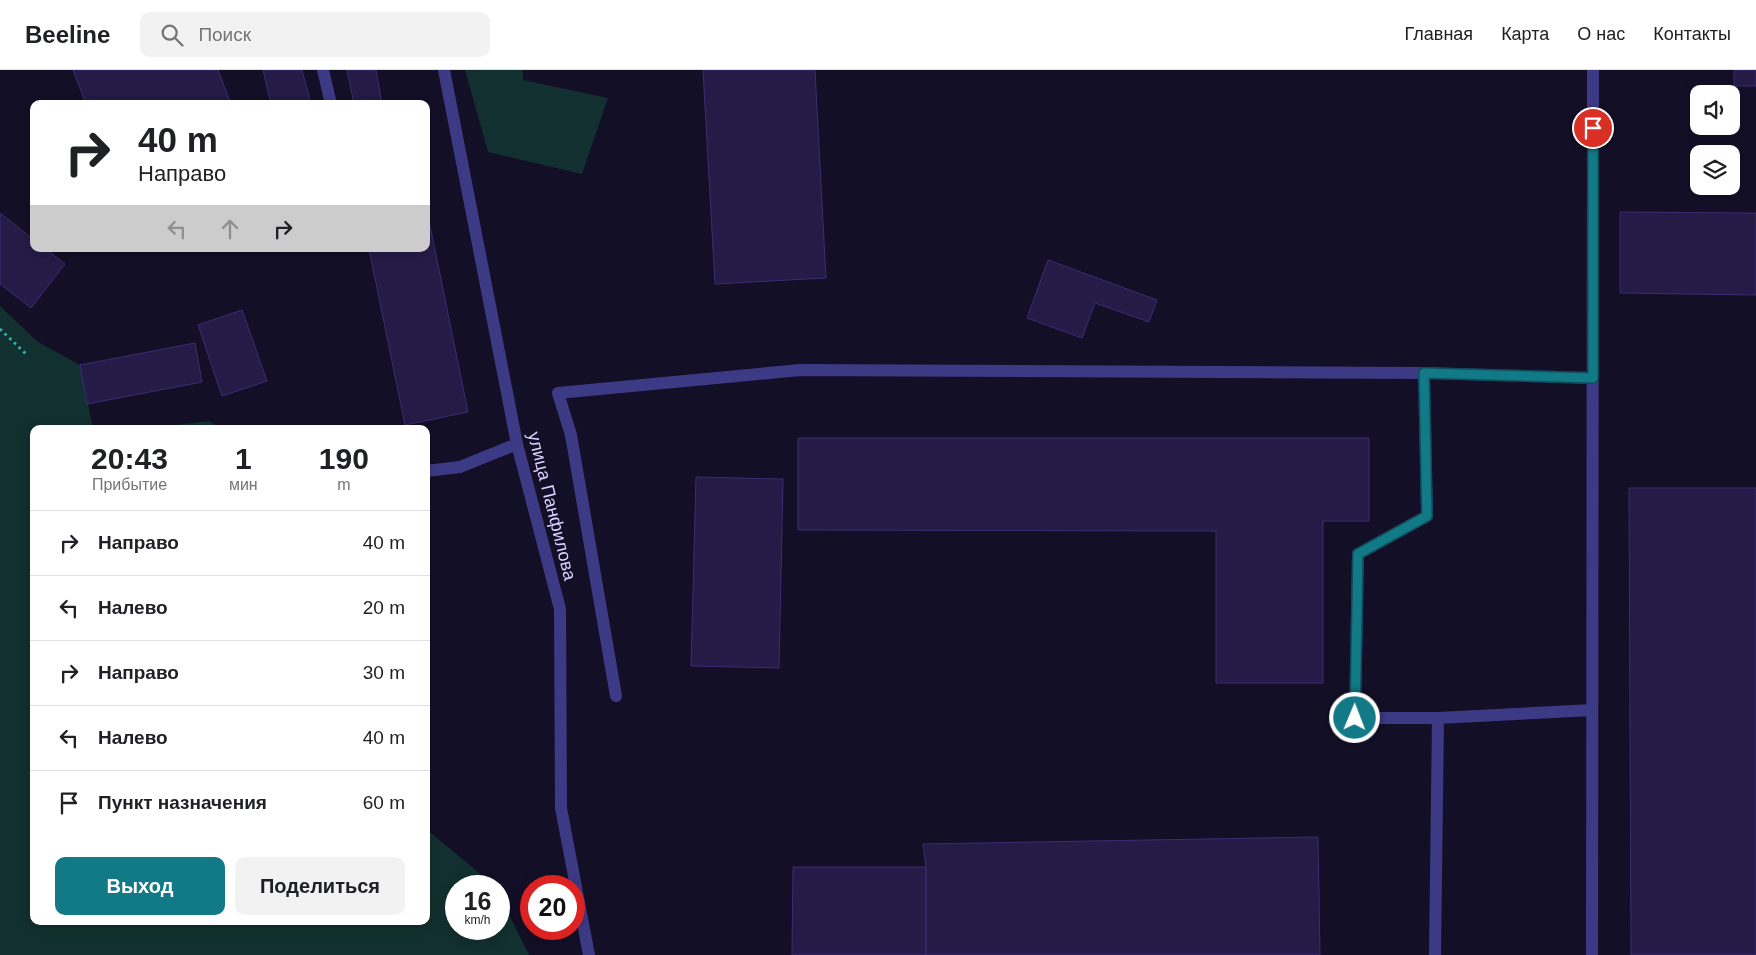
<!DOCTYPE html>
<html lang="ru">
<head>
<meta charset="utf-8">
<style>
  body { margin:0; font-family:Arial,sans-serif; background:#f2f2f2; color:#202124; height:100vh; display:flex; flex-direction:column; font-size:19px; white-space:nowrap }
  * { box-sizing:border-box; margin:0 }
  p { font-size:16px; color:#757577 }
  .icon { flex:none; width:28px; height:28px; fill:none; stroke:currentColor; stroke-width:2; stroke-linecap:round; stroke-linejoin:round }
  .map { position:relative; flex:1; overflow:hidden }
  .drawer { position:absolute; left:30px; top:355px; width:400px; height:500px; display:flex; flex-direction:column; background:#fff; border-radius:10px; box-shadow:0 2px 12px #0003 }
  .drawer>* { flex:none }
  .guide { position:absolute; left:30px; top:30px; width:400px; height:152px; border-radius:10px; box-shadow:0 2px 12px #0003; background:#fff; color:#202124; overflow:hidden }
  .fabs { position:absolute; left:1690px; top:15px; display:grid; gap:10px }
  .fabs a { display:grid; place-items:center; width:50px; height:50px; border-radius:10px; background:#fff; box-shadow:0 2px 12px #0003; font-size:25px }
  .speed { position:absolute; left:445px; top:805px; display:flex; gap:10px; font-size:25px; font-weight:700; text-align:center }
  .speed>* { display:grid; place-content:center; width:65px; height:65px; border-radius:50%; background:#fff; box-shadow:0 2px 12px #0003; line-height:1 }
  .speed small { font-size:12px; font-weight:400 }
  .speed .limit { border:8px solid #d22; background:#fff; color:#111 }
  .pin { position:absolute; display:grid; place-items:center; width:42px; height:42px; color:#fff; margin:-21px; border:2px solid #fff; border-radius:50%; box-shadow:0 1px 5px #0007 }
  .me { position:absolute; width:55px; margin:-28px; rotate:1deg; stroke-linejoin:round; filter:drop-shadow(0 0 4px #0008) }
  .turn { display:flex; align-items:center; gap:18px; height:105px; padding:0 25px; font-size:22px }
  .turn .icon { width:65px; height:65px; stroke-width:2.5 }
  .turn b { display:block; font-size:35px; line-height:42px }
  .lanes { display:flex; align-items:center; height:48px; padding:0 25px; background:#0003; justify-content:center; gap:25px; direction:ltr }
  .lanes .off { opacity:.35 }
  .eta { display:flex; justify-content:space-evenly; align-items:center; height:85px; text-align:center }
  .eta b { font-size:30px; font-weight:600; line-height:35px }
  .cta { display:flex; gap:10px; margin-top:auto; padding:10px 25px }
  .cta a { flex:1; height:58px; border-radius:10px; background:#127987; color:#fff; font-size:20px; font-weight:600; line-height:58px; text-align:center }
  .cta a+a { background:#f2f2f2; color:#202124 }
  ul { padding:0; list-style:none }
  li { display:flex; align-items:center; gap:15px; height:65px; padding:0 25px; border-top:1px solid #e0e0e0 }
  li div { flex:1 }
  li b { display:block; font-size:19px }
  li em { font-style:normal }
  header { display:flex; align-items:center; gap:30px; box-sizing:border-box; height:70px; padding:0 25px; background:#fff; border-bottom:1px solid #e0e0e0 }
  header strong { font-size:24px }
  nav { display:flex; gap:28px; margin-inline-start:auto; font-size:18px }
  .search { width:350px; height:45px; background:#f2f2f2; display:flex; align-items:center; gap:12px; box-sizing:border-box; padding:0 18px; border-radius:10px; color:#757577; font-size:19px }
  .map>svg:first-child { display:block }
  .green { fill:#12302f }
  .building { fill:#241b47; stroke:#3b2d73 }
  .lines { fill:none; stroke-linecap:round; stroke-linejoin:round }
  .path { stroke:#2fb8b0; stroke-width:3; stroke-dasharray:2.5 4; stroke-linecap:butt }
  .service { stroke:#3d3a85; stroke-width:12 }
  .minor { stroke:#3d3a85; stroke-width:12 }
  .route-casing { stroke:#0c4f58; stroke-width:12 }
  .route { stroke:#127987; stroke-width:9 }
  .labels { text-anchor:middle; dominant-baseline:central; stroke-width:5; stroke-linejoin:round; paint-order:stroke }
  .street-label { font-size:18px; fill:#d9d4ff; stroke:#130f26 }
</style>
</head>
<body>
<header>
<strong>Beeline</strong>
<div class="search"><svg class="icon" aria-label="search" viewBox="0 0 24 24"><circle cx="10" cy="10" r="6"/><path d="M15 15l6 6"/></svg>Поиск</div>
<nav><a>Главная</a><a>Карта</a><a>О нас</a><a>Контакты</a></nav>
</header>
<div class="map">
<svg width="1756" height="885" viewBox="0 0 1756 885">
  <rect width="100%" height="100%" fill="#130f26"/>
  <path class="green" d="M465 0H523V10L608 28 582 104 488 82Z
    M0 236 38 272 80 295 93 359H34V851H426V759L495 816H456V859H499V824L529 885H0Z
    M209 351 222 359H141Z"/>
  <path class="building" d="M73 0H218L231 34H86Z
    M263 0H302L311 34H271Z
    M347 0H376L382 34H354Z
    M703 0H815L826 208 715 214Z
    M1734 0H1756V16H1734Z
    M426 136 468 342 405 355 369 179H426Z
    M1620 142 1756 143V225L1620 223Z
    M0 143 34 170V179H46L65 194 31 238 0 214Z
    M1048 190 1157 230 1149 252 1095 233 1082 268 1027 248Z
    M242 240 267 311 222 326 198 255Z
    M195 273 202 312 87 334 80 295Z
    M798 368H1369V451H1323V613H1216V461L798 460Z
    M696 407 783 409 779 598 691 596Z
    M1629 418H1756V885H1631Z
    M1318 767 1320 885H926V797L923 774Z
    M793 797H926V885H792Z"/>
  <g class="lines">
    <path class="path" d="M0 259 26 284"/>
    <path class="service" d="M323 0 331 34
      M426 401 460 397 517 374
      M616 626 571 365 558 323 800 300 1424 303
      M1438 648H1355L1358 484 1427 446 1424 303 1593 308
      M1435 885 1438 648 1592 640
      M1592 885 1593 0"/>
    <path class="minor" d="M444 0 517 374 560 539 561 738 589 885"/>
  </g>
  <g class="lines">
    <g class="route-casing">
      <path id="route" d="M1355 648 1358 484 1427 446 1424 303 1593 308V58"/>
    </g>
    <use href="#route" class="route"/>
  </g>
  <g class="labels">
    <g class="street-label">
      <text transform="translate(552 436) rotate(76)">улица Панфилова</text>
    </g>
  </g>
</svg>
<div class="fabs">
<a><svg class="icon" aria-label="sound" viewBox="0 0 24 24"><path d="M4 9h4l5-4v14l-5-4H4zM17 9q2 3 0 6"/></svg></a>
<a><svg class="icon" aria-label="layers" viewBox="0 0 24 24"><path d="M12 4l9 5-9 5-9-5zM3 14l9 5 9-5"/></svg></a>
</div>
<div class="speed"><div>16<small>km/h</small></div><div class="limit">20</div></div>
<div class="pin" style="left:1593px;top:58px;background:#d93025"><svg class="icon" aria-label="arrive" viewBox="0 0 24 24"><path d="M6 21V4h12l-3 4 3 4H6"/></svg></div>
<svg class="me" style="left:1355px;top:648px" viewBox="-20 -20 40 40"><circle r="17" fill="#127987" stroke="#fff" stroke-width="3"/><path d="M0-11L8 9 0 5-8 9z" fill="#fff"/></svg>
<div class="guide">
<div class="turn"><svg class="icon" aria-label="right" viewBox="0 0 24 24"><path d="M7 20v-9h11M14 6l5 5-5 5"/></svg><div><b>40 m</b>Направо</div></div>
<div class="lanes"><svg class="icon off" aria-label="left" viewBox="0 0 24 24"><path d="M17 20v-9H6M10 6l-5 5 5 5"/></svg><svg class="icon off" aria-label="ahead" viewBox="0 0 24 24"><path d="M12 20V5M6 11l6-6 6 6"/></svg><svg class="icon" aria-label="right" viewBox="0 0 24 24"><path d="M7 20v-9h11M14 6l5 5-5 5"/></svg></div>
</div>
<section class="drawer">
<div class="eta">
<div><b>20:43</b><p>Прибытие</p></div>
<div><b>1</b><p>мин</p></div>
<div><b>190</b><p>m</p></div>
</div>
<ul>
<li><svg class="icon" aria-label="right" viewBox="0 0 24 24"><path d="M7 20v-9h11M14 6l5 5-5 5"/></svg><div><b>Направо</b></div><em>40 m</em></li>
<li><svg class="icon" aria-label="left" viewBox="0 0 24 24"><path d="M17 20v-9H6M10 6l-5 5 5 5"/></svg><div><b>Налево</b></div><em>20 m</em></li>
<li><svg class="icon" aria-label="right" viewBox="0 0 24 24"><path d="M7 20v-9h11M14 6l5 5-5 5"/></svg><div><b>Направо</b></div><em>30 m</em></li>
<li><svg class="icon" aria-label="left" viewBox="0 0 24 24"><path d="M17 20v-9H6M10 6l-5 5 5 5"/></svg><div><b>Налево</b></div><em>40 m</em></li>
<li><svg class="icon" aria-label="arrive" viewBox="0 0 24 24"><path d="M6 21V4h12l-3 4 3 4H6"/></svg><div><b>Пункт назначения</b></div><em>60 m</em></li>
</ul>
<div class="cta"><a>Выход</a><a>Поделиться</a></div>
</section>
</div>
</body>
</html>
